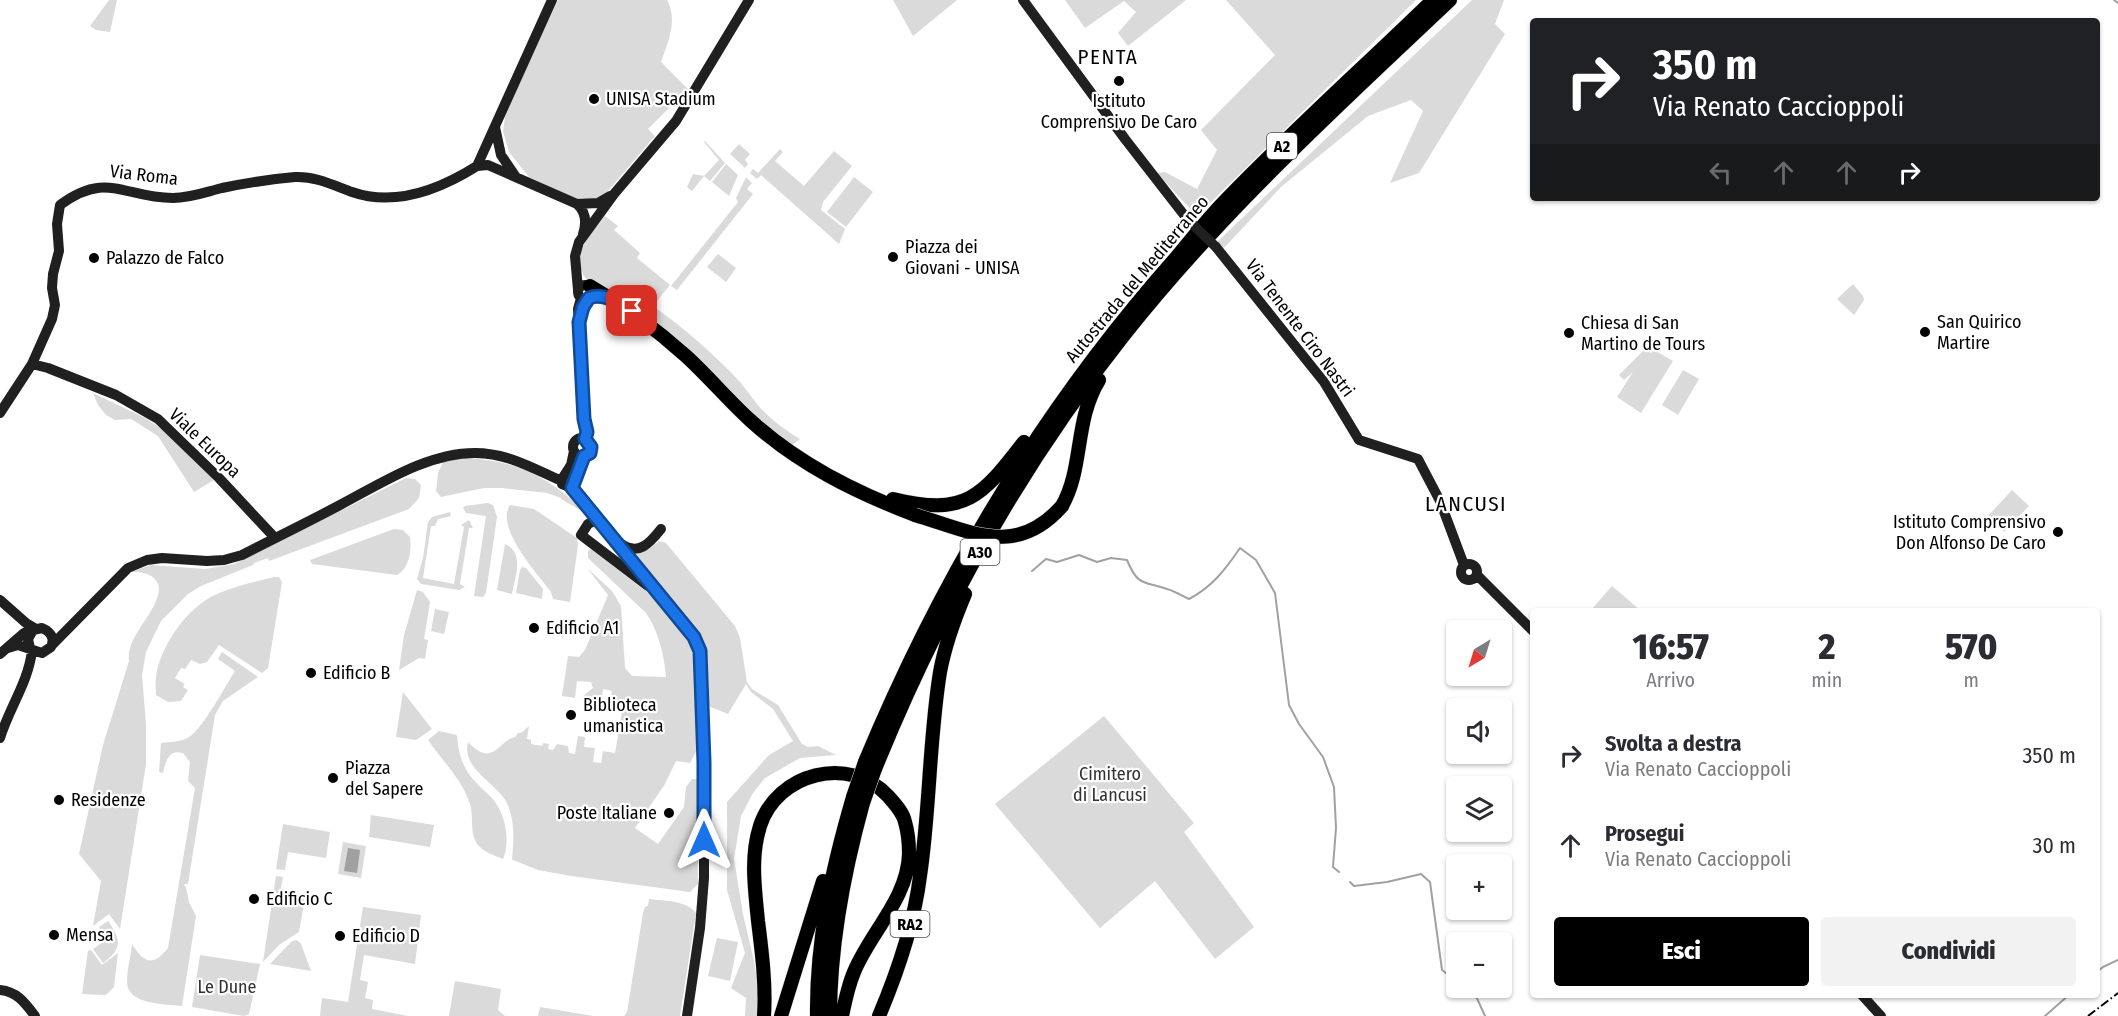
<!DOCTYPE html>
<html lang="it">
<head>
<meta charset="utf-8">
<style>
  body { margin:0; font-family:"Fira Sans Condensed",sans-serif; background:#f2f2f3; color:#2b2b33; height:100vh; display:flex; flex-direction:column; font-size:22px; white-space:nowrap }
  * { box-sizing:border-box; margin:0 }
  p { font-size:20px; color:#7c7c81 }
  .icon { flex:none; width:33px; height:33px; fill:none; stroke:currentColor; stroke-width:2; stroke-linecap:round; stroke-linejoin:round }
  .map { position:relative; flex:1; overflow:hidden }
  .panel { position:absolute; left:1530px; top:608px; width:570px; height:390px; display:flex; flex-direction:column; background:#fff; border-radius:6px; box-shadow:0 2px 4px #0004 }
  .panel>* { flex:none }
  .guide { position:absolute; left:1530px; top:18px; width:570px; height:183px; border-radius:6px; box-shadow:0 2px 4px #0004; background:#202124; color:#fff; overflow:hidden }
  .needle { width:39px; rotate:218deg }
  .buttons { position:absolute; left:1446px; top:620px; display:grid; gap:12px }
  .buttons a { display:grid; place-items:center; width:66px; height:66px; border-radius:6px; background:#fff; box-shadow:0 2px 4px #0004; font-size:30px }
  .pin { position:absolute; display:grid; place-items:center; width:51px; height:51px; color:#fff; margin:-26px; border-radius:12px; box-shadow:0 3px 9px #0006 }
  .me { position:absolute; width:66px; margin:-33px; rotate:0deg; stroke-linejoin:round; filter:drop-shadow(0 0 4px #0008) }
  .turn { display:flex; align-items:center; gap:21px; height:126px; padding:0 24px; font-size:27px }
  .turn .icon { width:78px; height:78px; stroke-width:2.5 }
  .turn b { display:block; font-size:42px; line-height:51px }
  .lanes { display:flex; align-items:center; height:57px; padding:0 24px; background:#0003; justify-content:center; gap:30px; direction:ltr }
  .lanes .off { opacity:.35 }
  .eta { display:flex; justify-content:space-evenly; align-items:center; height:102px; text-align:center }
  .eta b { font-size:36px; font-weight:800; line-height:42px }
  .primary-button { display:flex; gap:12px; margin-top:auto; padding:12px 24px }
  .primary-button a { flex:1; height:69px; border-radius:6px; background:#000; color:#fff; font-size:24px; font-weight:800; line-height:69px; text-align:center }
  .primary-button a+a { background:#f2f2f3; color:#2b2b33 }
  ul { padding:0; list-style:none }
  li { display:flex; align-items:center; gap:18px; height:90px; padding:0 24px }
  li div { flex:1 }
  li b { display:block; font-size:22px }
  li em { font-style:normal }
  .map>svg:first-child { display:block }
  .green { fill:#dadada }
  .water { fill:#a1a1a1 }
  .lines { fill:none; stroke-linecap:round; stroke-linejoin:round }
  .stream { stroke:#a1a1a1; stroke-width:2 }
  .highway-casing { stroke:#dbdbdb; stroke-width:15 }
  .secondary { stroke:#202020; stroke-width:10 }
  .highway { stroke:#000; stroke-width:14 }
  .rail { stroke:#000; stroke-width:2; stroke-dasharray:9 3 1.5 3; stroke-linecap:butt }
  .highway-bridge-casing { stroke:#dbdbdb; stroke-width:15; stroke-linecap:butt }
  .secondary-bridge { stroke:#202020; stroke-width:10 }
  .highway-bridge { stroke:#000; stroke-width:14 }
  .route-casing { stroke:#114b97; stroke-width:15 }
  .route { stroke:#1a73e8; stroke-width:10 }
  .poi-dot { fill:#000; stroke:#fff; stroke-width:2 }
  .labels { text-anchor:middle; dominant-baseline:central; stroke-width:4.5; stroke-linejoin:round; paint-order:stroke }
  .shield { fill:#fff; stroke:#4c4c4c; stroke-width:1.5 }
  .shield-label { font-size:16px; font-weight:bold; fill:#000 }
  .poi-label { font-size:18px; fill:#000; stroke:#fff; text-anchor:start }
  .street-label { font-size:18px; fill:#000; stroke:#fff }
  .park-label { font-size:18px; fill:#313131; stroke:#fff }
  .quarter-label { font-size:21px; letter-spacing:1.5px; fill:#000; stroke:#fff }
</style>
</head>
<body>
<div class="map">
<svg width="2118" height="1016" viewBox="0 0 2118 1016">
  <rect width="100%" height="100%" fill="#fff"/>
  <path class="green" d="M109 0H117L110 32 96 30 90 26Z
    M558 0H667C678 20 668 42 661 62L688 89 648 129 655 136 608 191 599 198 578 200 529 177 509 152 503 131 506 110Z
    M893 0H957L913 36Z
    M1065 0H1186L1128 46 1118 33 1136 12 1124 1 1085 28Z
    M1226 0H1416L1197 216 1157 173 1165 172 1197 189 1217 150 1201 130 1275 55Z
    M1472 0H1504L1495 24 1505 34 1419 173 1390 183 1423 111 1411 100 1368 116 1281 187 1224 248 1217 242Z
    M705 141 725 163 710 181 704 176 692 191 687 187 693 174 704 176 719 160 704 142Z
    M739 144 750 154 745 160 748 164 745 168 730 154Z
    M780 149 783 152 775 161 804 186 834 151 852 166 823 202 820 200 823 202 821 210 845 229 839 244 761 175 757 179 750 173 753 169 758 173Z
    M726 164 738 175 729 196 712 182Z
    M746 177 752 183 747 189 753 194 677 290 671 286 738 202 736 198Z
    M854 177 873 192 846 227 827 212Z
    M605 216 618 226 614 230 640 253 637 258 670 285 653 306C684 328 714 354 740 382 746 389 751 397 757 404 769 418 783 429 800 439L790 447 587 280C568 256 590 236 605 216Z
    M718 254 736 268 726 282 707 267Z
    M1853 284 1863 296 1864 300 1854 315 1837 299Z
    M1646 348 1651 353 1654 350 1673 361 1641 413 1617 397 1633 372 1624 380 1619 375Z
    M1683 370 1699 379 1678 415 1662 405Z
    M93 393 147 419 163 430 214 480 194 492 158 436 131 419 115 420 106 415 98 405Z
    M457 458C512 458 548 475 587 514L561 499V498L547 493 502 488H484L441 497 436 491 438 473 443 462Z
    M406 478 415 479 421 485 419 498 409 509 269 561 268 558 254 563 253 565 201 586 188 594 161 621 146 652 142 675 146 724V764L120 929 109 914 93 926 101 881 79 854 103 745 129 661C126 638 153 616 158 595 163 577 146 571 131 572L151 565 205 569 234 564Z
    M2012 490 2029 506 2004 532 1988 516Z
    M488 503 493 505 497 517 486 593 483 597 474 596 486 516 466 513 463 508 465 506Z
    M510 505 534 509 577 538 578 545 570 602 553 599 551 592C537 573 495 528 510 505Z
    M450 512 451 516 438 519 435 526H431L423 578 454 584 464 527 461 525 469 520 473 528H469L460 584 465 587 459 590 421 584 417 579 423 558 428 522 432 517Z
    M394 529 403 530 410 537C412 550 409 569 397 575L312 564 310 560Z
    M659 541 666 543 735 626 740 638 747 682 752 689 778 705 802 744 808 747 818 746 836 755 800 758 765 778 753 793 741 816 734 859 743 914 754 961 759 993 758 1016H745L746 998 731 988 745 953 727 890V802L769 755 793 741 773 709 751 692 746 684 728 714 708 706C708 687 710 665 704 646 695 616 650 582 632 553L649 549Z
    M505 544C525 553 515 577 512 594L497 590Z
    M591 549 648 593 689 641 695 663 697 750 690 763 676 761 665 784 635 828 658 844 684 807 686 787 692 779H697L698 884 690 892 571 876 538 870 513 860 512 859C514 840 515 821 507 803 497 783 461 769 468 742 493 769 499 740 515 737L518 733H521L529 726 527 739 531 740V744L542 746 543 743 549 744 548 749 553 750 557 744 568 746 569 753 575 754 578 736 585 737 584 747 595 748 593 762 601 763 603 751 615 753 623 706 616 704 617 696 611 695 612 691 603 689 602 698H597L595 710 586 708 587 700 582 697 593 688 591 682 577 681 575 698 562 696 568 656 579 657 585 650 608 595 587 568 612 591 621 606 625 668 632 676 666 677C664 655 659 632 646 613L588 558V551Z
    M522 567 526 568 543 589 542 599 516 593 520 570Z
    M274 577H279L282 582 268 668 262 673 219 645 207 662 200 664 191 660 185 669 181 668 175 678 185 684 183 687 188 690 181 701 168 702 156 695C156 689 155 683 156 677 160 646 188 606 217 594 235 586 255 582 274 577Z
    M1612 586 1640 610H1591Z
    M417 590 423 592 430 602 424 639 428 640 425 659 419 658 399 670 404 635Z
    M435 609 449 612 444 634 431 631Z
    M222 652 258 677 223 701 215 715 188 884H185L184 886 186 887 189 902 196 916 182 1006C166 1004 127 1005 127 982 127 969 131 956 132 944 144 963 153 967 168 948L195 788 188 781 190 762 183 753C168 749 166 761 163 773L159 772 161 743C170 742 181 742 189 737 203 728 225 687 235 671L218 659Z
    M403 692 432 729 416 740 396 737Z
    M1104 716 1194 823 1184 832 1254 927 1215 959 1155 881 1100 928 995 804Z
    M439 731 457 735C458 748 460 759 467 771 473 781 483 789 492 798 505 813 511 840 503 859 495 856 484 852 478 845 469 834 474 817 470 804 462 779 442 761 428 740Z
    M371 815 434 825 430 847 369 837Z
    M283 824 330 832 326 858 288 852 285 870 276 869Z
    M343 842 366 846 361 878 338 874Z
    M276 876 283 877 280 894 305 898 299 932 279 945 263 962Z
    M649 899C665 901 686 900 696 913L680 1016H624L627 1012 643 913 645 907 648 906Z
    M363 907 421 915 415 964 364 955 360 980 368 982 365 998 373 1000 372 1009 408 1016H320L322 998 348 1002Z
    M108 921C121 939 123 949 103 963L93 949 107 939 99 927Z
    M717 938 738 942 730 981 708 976Z
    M297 940 301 944 311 971 270 964 292 941Z
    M91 950 102 965 118 953 114 987 106 995 82 994 88 951Z
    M200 955 260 964 249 1014 244 1016 192 1007Z
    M455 981 501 989 498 1010 505 1016H449Z
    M540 1007 593 1016H538Z"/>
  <path class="water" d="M348 848 360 850 357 873 344 871Z"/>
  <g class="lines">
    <path class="stream" d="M2114 0 2118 3
      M1032 571 1046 559 1057 562 1079 555 1097 562 1111 558 1127 560C1138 587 1144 581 1167 589 1175 591 1182 596 1189 599 1212 587 1225 570 1240 548L1256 560 1275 593 1289 705 1299 724 1323 757 1334 787 1336 828 1333 867 1339 872
      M1350 882 1354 886 1387 882 1421 874 1430 882 1442 970 1456 981
      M2097 972 2103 967 2118 960
      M1465 987 1475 994 1485 1016
      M2045 1016 2070 994"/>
    <g class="highway-casing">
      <path id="highway" d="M590 286C625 306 656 329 686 356 708 376 728 400 750 420 798 464 855 492 915 515
        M893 499C966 517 982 496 1024 442
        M1062 506C1084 467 1074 421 1099 380
        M865 762C941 579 1043 408 1175 259 1190 241 1205 222 1222 204 1289 134 1363 68 1433 0
        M875 769C938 614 1020 466 1124 335 1221 212 1337 107 1450 0
        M764 1016C766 984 762 953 758 921 755 890 750 857 760 826 777 773 849 754 888 796 895 804 903 812 905 822 908 832 909 844 909 854 908 898 870 933 854 972 848 986 845 1001 842 1016
        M781 1016 823 881
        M817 1016C816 941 832 869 853 797
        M830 1016C830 944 844 872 863 803
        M879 1016C898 971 914 925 920 876 930 809 929 740 940 672 945 645 954 620 965 594"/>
    </g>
    <path class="secondary" d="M1023 0 1125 139 1188 220
      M495 127 501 155 516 177
      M477 166 552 0
      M477 166 488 165 577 204 598 203 610 196
      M577 204C586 212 587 222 583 234
      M1216 247 1324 382 1359 440 1418 459 1440 501 1464 565
      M578 292a7 7 0 1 1 14 0a7 7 0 1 1-14 0Z
      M578 290 575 256 579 242 614 194 676 121 749 0
      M581 298 578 309 584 419 587 432 585 439
      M32 364 48 368 116 395 158 419 219 478 275 538
      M0 413 32 364 52 319 55 305 52 288 53 274 59 251 57 224 60 205C107 170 124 198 173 198 190 198 206 192 222 188 246 183 271 179 295 177 315 176 333 185 352 192 395 207 439 190 477 166
      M573 447a9 9 0 1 1 18 0a9 9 0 1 1-18 0Z
      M574 451 571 465 562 479V484L572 488 583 456
      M572 488 694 637 700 651 704 762V878L700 928 687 1016
      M601 525 594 521 588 524 581 535 648 586
      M620 543C638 557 650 543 661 529
      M1461 572a8 8 0 1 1 16 0a8 8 0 1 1-16 0Z
      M1477 575 1533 631
      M0 600 26 623 36 629
      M52 645 128 568 147 560 162 558 207 561 224 560 242 555C275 538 308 522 340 505 382 483 427 453 475 453 506 453 531 467 557 479H562
      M8 648 18 645 42 653 51 647C55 638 51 632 42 628L33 630 28 639 30 648
      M0 654 24 633 33 630
      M0 738C9 708 29 681 32 650
      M0 990C18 992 25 1003 35 1016
      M1861 994 1881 1016"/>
    <use href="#highway" class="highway"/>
    <path class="rail" d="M2088 1016 2118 993"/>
    <g class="highway-bridge-casing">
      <path id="highway-bridge" d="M915 515C972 532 1016 558 1062 506
        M853 797 865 762
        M863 803 875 769"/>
    </g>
    <path class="secondary-bridge" d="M1188 220 1216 247"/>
    <use href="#highway-bridge" class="highway-bridge"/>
  </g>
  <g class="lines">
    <g class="route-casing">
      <path id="route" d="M632 311C619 303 604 292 589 298L583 307 579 322 584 419 587 432 585 439 591 447 590 453 584 456 572 488 694 637 700 651 704 762V840"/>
    </g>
    <use href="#route" class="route"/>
  </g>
  <g class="poi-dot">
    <circle cx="1119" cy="81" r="6"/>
    <circle cx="594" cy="99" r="6"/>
    <circle cx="893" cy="257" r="6"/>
    <circle cx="94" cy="258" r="6"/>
    <circle cx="1925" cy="332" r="6"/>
    <circle cx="1569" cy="333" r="6"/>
    <circle cx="2058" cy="532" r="6"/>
    <circle cx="534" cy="628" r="6"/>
    <circle cx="311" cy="673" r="6"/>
    <circle cx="571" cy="715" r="6"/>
    <circle cx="333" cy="778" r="6"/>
    <circle cx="59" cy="800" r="6"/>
    <circle cx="669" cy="813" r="6"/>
    <circle cx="254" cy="899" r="6"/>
    <circle cx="54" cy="935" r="6"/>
    <circle cx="340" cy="936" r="6"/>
  </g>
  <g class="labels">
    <g class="shield">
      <rect x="1267" y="133" width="30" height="26" rx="4.5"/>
      <rect x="960.5" y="539" width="39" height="26" rx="4.5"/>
      <rect x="890.5" y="911" width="39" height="26" rx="4.5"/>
    </g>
    <g class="shield-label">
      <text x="1282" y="146">A2</text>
      <text x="980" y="552">A30</text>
      <text x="910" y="924">RA2</text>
    </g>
    <g class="poi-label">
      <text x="606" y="99">UNISA Stadium</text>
      <text x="1119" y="101" text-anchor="middle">Istituto<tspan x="1119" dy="21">Comprensivo De Caro</tspan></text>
      <text x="905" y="247">Piazza dei<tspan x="905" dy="21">Giovani - UNISA</tspan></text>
      <text x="106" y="258">Palazzo de Falco</text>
      <text x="1937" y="322">San Quirico<tspan x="1937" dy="21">Martire</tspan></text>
      <text x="1581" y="323">Chiesa di San<tspan x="1581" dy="21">Martino de Tours</tspan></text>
      <text x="2046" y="522" text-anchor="end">Istituto Comprensivo<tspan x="2046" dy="21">Don Alfonso De Caro</tspan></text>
      <text x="546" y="628">Edificio A1</text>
      <text x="323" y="673">Edificio B</text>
      <text x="583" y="705">Biblioteca<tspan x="583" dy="21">umanistica</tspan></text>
      <text x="345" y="768">Piazza<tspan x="345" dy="21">del Sapere</tspan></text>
      <text x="71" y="800">Residenze</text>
      <text x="657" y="813" text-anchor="end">Poste Italiane</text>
      <text x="266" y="899">Edificio C</text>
      <text x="66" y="935">Mensa</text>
      <text x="352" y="936">Edificio D</text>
    </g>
    <g class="street-label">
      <text transform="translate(144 175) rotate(7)">Via Roma</text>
      <text transform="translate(1137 279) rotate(-50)">Autostrada del Mediterraneo</text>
      <text transform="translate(1300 328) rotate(53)">Via Tenente Ciro Nastri</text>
      <text transform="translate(205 443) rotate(44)">Viale Europa</text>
    </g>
    <g class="park-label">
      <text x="1110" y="774">Cimitero<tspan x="1110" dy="21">di Lancusi</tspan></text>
      <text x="227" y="987">Le Dune</text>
    </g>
    <g class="quarter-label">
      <text x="1108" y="57">PENTA</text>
      <text x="1466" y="504">LANCUSI</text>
    </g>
  </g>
</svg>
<div class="buttons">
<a><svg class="needle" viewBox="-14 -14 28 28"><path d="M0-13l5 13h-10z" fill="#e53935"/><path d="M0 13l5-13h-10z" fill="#7c7c81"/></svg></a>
<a><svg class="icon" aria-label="sound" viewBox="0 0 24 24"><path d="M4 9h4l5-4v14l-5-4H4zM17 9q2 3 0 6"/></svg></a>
<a><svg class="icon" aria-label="layers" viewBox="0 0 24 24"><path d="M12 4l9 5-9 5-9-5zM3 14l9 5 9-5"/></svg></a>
<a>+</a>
<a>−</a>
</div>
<div class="pin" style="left:632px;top:311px;background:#d93025"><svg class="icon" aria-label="arrive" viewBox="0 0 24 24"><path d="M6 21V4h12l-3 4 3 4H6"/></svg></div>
<svg class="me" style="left:704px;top:840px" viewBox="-20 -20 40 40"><path d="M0-17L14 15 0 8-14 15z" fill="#1a73e8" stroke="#fff" stroke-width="4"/></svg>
<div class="guide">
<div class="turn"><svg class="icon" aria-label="right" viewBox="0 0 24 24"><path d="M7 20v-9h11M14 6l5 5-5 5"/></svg><div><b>350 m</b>Via Renato Caccioppoli</div></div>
<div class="lanes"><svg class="icon off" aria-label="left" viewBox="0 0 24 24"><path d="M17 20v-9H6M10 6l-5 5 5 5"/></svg><svg class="icon off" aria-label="ahead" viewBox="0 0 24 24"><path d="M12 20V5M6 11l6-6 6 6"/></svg><svg class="icon off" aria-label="ahead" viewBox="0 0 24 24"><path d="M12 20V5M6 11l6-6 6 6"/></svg><svg class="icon" aria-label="right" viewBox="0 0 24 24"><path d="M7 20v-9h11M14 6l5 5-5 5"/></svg></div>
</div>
<section class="panel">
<div class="eta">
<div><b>16:57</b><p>Arrivo</p></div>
<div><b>2</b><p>min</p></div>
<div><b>570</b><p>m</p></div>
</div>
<ul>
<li><svg class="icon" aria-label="right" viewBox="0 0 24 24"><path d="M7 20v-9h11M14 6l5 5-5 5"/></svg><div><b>Svolta a destra</b><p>Via Renato Caccioppoli</p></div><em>350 m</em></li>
<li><svg class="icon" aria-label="ahead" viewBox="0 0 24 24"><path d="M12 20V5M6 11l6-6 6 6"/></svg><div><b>Prosegui</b><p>Via Renato Caccioppoli</p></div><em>30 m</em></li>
</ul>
<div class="primary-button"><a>Esci</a><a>Condividi</a></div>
</section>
</div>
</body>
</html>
